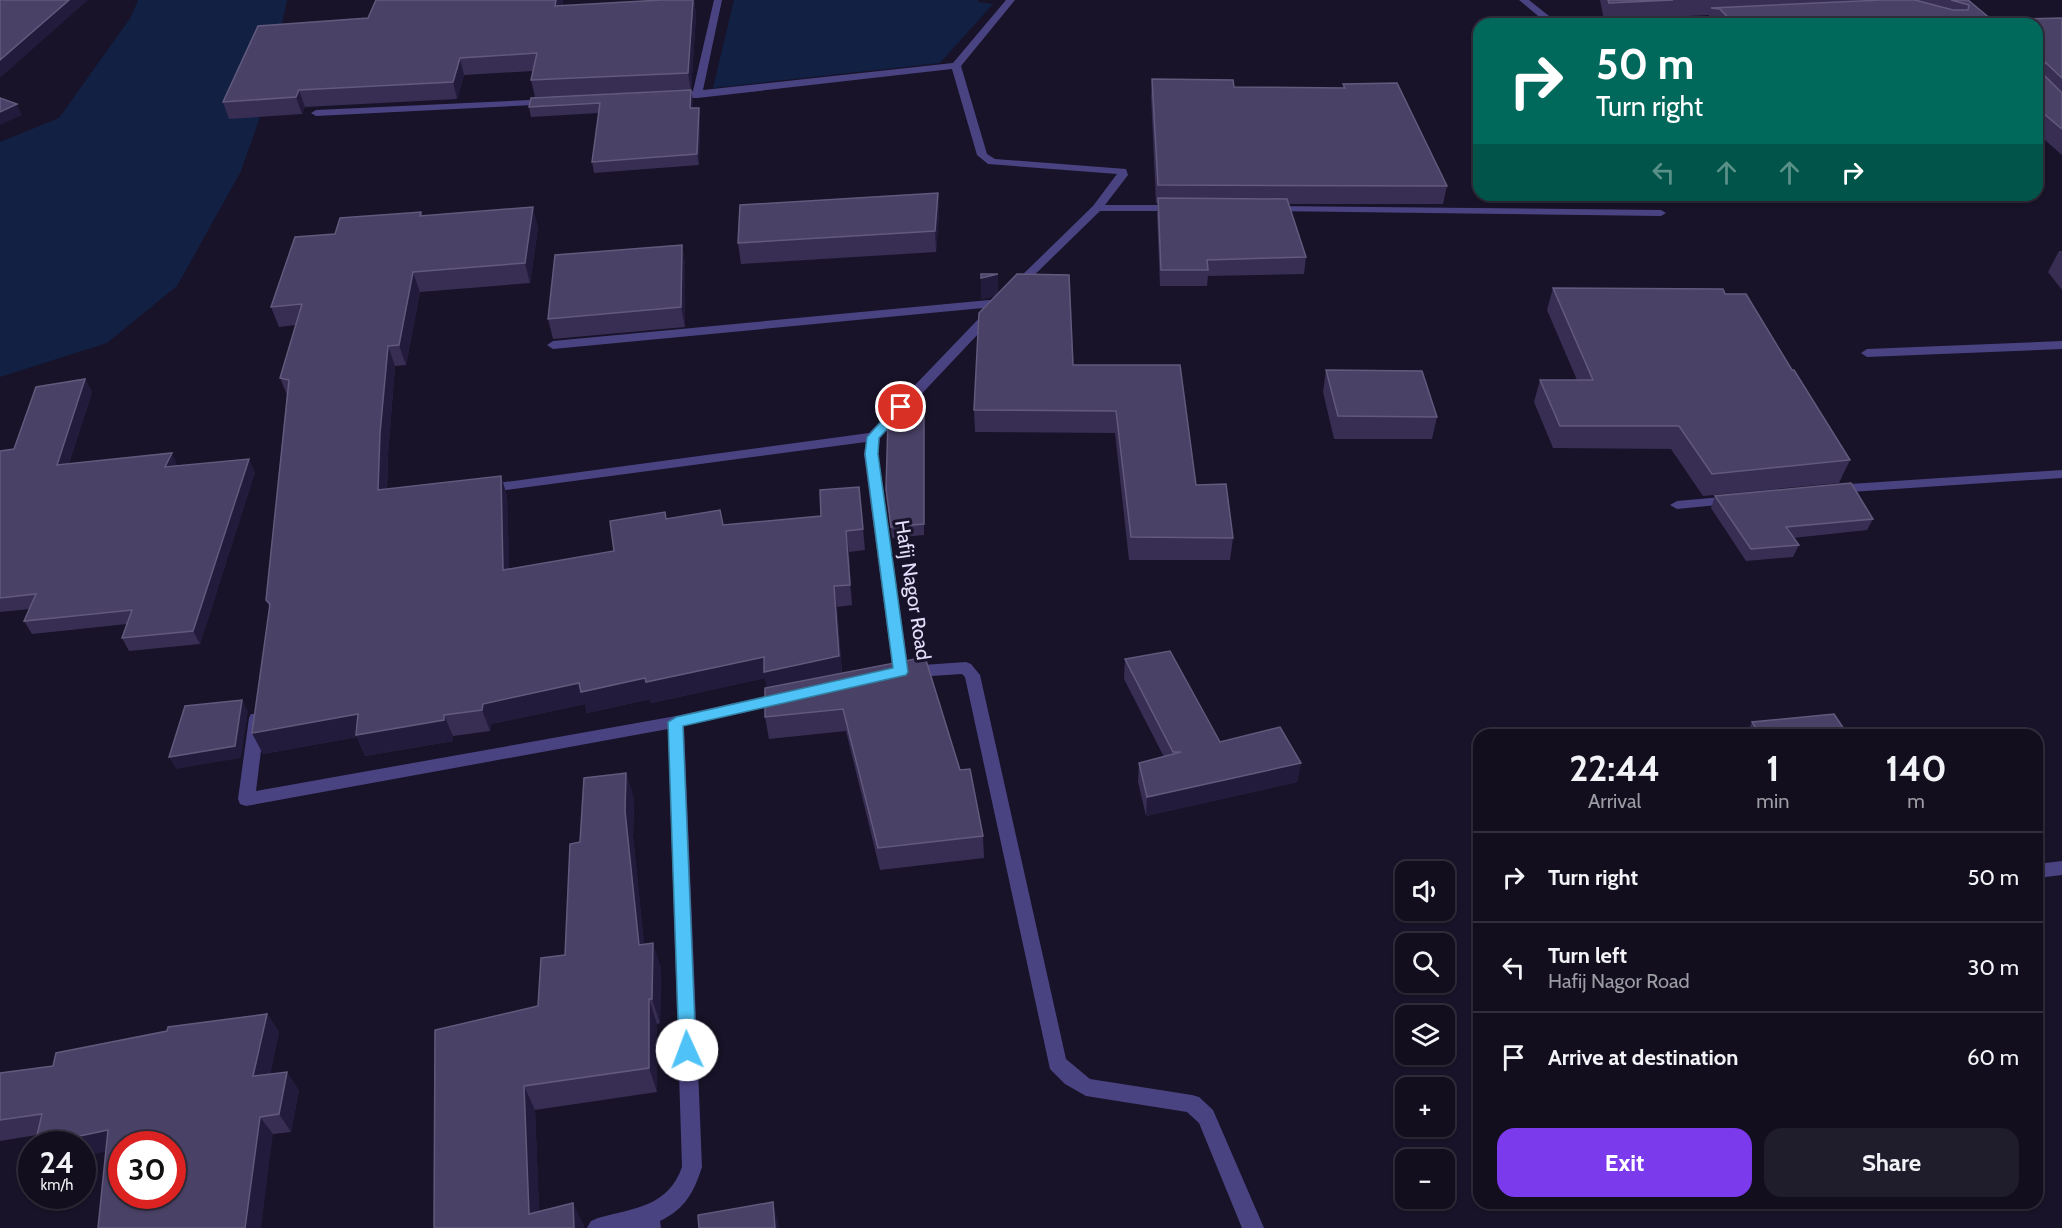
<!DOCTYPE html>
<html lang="en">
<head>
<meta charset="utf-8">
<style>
  body { margin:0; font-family:Cabin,sans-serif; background:#1f1c2b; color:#f1f3f6; height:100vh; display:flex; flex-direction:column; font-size:22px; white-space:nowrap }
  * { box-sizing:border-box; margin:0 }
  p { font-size:20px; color:#9c9ca4 }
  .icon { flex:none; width:33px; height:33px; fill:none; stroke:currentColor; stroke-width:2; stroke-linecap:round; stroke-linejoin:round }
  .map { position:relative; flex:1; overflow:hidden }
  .drawer { position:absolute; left:1473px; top:729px; width:570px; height:480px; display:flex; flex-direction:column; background:#120e1e; border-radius:18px; box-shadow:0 2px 4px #0004,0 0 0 2px #312e3c }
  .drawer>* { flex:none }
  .top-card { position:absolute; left:1473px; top:18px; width:570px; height:183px; border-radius:18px; box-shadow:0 2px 4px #0004,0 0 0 2px #312e3c; background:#00695c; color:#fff; overflow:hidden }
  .fabs { position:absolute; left:1395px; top:861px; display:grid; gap:12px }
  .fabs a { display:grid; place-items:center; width:60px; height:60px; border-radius:12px; background:#120e1e; box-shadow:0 2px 4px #0004,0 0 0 2px #312e3c; font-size:30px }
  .speed { position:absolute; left:18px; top:1131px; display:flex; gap:12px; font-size:30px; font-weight:700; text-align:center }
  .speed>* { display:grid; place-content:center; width:78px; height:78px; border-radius:50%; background:#120e1e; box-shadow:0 2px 4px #0004,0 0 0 2px #312e3c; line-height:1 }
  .speed small { font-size:15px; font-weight:400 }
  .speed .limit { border:9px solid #d22; background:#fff; color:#111 }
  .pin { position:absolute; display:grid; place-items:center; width:51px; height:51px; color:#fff; margin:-26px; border:3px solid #fff; border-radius:50%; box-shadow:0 2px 6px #0007 }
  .me { position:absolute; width:66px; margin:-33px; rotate:358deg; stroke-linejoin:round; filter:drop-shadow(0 0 4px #0008) }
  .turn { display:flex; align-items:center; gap:21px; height:126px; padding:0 24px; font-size:27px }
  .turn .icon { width:78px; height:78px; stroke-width:2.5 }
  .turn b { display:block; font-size:42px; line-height:51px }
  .lanes { display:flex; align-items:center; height:57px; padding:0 24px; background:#0003; justify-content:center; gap:30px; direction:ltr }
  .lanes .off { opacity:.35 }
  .eta { display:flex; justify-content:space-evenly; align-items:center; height:102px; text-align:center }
  .eta b { font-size:36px; font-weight:700; line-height:42px }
  .button { display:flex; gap:12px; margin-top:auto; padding:12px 24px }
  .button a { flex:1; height:69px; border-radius:18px; background:#7c3aed; color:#fff; font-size:24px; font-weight:700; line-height:69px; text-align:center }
  .button a+a { background:#1f1c2b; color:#f1f3f6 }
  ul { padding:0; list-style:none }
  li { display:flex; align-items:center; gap:18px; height:90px; padding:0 24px; border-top:2px solid #312e3c }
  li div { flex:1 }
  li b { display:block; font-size:22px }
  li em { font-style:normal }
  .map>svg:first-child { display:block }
  .water { fill:#112043 }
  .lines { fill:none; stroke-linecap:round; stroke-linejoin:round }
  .minor { fill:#4a4382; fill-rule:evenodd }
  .wall { fill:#382e54 }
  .shaded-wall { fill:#231b3b }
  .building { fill:#4a4166; stroke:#625a7d; stroke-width:1.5; fill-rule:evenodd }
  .route { fill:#4fc3f7; stroke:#337fa1; stroke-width:1.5 }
  .labels { text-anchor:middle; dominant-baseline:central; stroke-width:6; stroke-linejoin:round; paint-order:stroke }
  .street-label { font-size:20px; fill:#e3defb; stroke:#181328 }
</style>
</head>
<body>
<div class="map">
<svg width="2062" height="1228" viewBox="0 0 2062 1228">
  <rect width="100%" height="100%" fill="#181328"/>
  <path class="water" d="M138 0H287L266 100 241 171 177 286 107 343 0 377V142L59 118 131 17Z
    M734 0H978V2L993 4 940 63 713 88Z"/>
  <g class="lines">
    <path class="minor" d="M714 0H722L703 90 953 63 1006 0H1015L961 66 987 154 995 159 1126 169 1128 175 1105 205H1178L1183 208 1178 211H1100L1019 290H1011V286L1093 206 1117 174 988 164 977 155 952 69 697 98H669V94L693 91Z
      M1519 0H1529L1559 24H1548Z
      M1730 17 1731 19 1727 22 1620 24 1625 21Z
      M550 99 553 100V104L316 116 311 113 316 110Z
      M1271 206 1661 210 1666 213 1661 216 1267 211 1266 209Z
      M1000 299 1006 303 1004 306 553 349 547 345 553 341Z
      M992 308 996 309V315L880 438 878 454 908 666 966 662 971 664 980 675 1066 1059 1090 1079 1192 1095 1199 1097 1213 1110 1264 1228H1242L1199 1123 1187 1112 1086 1096 1065 1084 1050 1069 965 677 962 674 901 678 895 676 893 672 864 454 866 442 483 493 476 489 483 485 869 433 988 309Z
      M2062 341V349L1867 357 1861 353 1867 349Z
      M2062 470V478L1835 493 1828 489 1835 485Z
      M1733 496 1740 500 1738 503 1677 509 1670 505 1677 501Z
      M784 692 790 694 792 698 790 702 684 726 702 1167C694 1192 685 1209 660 1221L661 1228H587L591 1221 598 1218C634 1208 668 1207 682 1167L668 729 246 806 240 804 238 799 249 718 251 714H263L265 718 256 791 676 716Z
      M2062 861V875L2037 878V864Z"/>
  </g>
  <path class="wall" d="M563 0 562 6 694 0 696 15 691 90 535 97 531 80 533 71 464 75 457 99 305 107 302 114 229 119 223 102 368 18Z
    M1600 0H1968L1992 20 2062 18V155L2037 133V24H1707L1709 15 1604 20Z
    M1152 79 1234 87 1343 88V84L1447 186 1443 204H1289L1306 257 1304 274 1208 276 1207 286H1160L1157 214 1158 203H1156L1151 96Z
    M531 98 693 100 692 108H699L700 118 699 165 594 173 592 162 599 113 531 117 529 107Z
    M938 193 939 213 936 252 741 264 738 243Z
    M421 212 423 216 538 227 530 283 420 292 406 365 395 366 388 454 387 489 501 476 507 496 509 569 614 551 666 519 723 525 821 516 859 487 865 550 849 552 852 605 837 607 842 673 960 770 983 836 984 858 880 870 846 731 769 739 765 717 767 687 765 678 651 703 650 699 587 713 585 704 491 724 490 731 453 736V741L365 756 357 737 263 754 252 733 270 608 266 600 287 395 280 378 296 325 279 327 271 307 335 234Z
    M682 245 685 264V327L553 339 548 319Z
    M2059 251H2062V290L2048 272Z
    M998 274V294L1073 365 1196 485 1233 538 1230 560H1129L1115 433 975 432 974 410 996 296 981 299Z
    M1553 288 1725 294 1792 370 1850 460 1839 483 1703 496 1671 449 1553 448 1534 402 1540 380H1577L1547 310Z
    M1326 370 1437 417 1432 439H1334L1323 392Z
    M85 379 92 392 69 463 178 466 255 472 200 644 129 651 122 638 127 624 32 634 24 621 30 609 0 612V451L14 449Z
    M924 408V535L892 538 886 489Z
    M1715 496 1873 519 1867 530 1793 538 1799 545 1793 557 1746 561 1711 508Z
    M1125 659 1220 742 1301 763 1297 782 1146 816 1138 782 1139 763 1164 757 1124 679Z
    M1752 722 1848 735H1746Z
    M626 773 634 799 633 837 644 944 661 968 660 1023 657 1024V1092L535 1110 539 1211 584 1226 434 1228 538 1006 565 955 580 842Z
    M267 1014 279 1032 270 1074 299 1090 291 1132 273 1134 106 1152 37 1135 0 1141V1073L53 1066Z"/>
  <path class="shaded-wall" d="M69 0H88L0 78V60Z
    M556 0H563L559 22 555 6Z
    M694 0 696 15 691 90 688 73Z
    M1878 18 1875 24H1822Z
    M460 58 464 75 457 99 453 82Z
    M299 90 305 107 302 114 296 97Z
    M691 90 693 100 692 119 690 108Z
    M17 104 22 115 0 125V112Z
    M699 108 700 118 699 165 697 154Z
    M938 193 939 213 936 252 935 231Z
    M533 207 538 227 530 283 525 263Z
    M682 245 685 264V327L681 307Z
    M413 272 420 292 406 365 399 345Z
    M998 274V296L981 299V278Z
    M388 346 395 366 388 454 386 510 378 490 380 433Z
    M85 379 92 392 64 477 57 465Z
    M172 453 178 466 165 467Z
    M249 459 255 472 200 644 193 631Z
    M501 476 507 496 510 591 503 570Z
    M846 531 849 552 852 605 850 585Z
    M834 586 837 607 842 677 768 693 765 678 651 703 650 699 587 713 585 704 491 724 490 731 482 710 483 704Z
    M242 700 248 711 241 758 176 769 169 757Z
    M358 714 444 715 453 736V741L365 756 357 737 263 754 252 733Z
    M1301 763 1297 782 1146 816 1147 797Z
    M626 773 634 799 633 837 647 970 639 945 625 811Z
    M653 943 661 968 660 1023 652 999Z
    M649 999 657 1024V1092L649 1068Z
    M267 1014 279 1032 266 1094 253 1076Z
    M287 1072 299 1090 291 1132 279 1114Z
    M524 1086 535 1110 540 1228 529 1214Z
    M260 1117 273 1134 261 1228H245Z
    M108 1130 122 1148 82 1157V1144H42Z
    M773 1202 778 1222 779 1228H775Z
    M573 1203 584 1226V1228H574Z"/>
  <path class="building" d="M0 0H69L0 60Z
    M376 0H556L555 6 661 0H693L688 73 531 80 537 53 460 58 453 82 299 90 296 97 223 102 258 26 368 18Z
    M1608 0H1673L1609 3Z
    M1882 0H1915L1953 10H1968L1969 5 1951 0H1968L1992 20 2062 18V78L2045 62 2043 74 2062 93V129L2037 108V24H1885L1878 18 1822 24H1734L1720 9 1711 8Z
    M1152 79 1233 80 1234 87 1345 88 1343 84 1397 83 1447 186 1158 185Z
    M691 90 690 108H699L697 154 592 162 600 103 529 107 531 98Z
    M0 98 17 104 0 112Z
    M938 193 935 231 738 243 740 205Z
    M1158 198 1287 199 1306 257 1207 260 1208 270H1161Z
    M533 207 525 263 413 272 399 345 388 346 380 433 378 490 501 476 503 570 614 551 610 521 665 512 666 519 720 510 723 525 821 516 820 490 859 487 863 529 846 531 850 585 834 586 839 656 764 672V657L646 682 645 678 581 692 579 683 483 704 482 710 444 715V720L356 735 358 714 252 733 270 604 266 600 289 380 280 378 302 304 271 307 295 237 335 234 340 218 421 212 420 216Z
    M682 245 681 307 548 319 555 255Z
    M981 274H998L981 278Z
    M1017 274 1069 275 1073 365H1180L1196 485 1226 484 1233 538 1131 537 1116 411 974 410 979 313Z
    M1553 288 1723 289 1725 294H1746L1792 370H1794L1850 460 1712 474 1679 426H1560L1540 380H1593Z
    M1326 370 1422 371 1437 417 1338 416Z
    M85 379 57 465 172 453 165 467 249 459 193 631 122 638 132 610 24 621 36 594 0 598V451L14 449 36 387Z
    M900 408H924V524L891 527 886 489 888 420Z
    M1851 483 1873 519 1786 527 1799 545 1751 549 1715 496Z
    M1170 651 1220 742 1280 727 1301 763 1147 797 1139 763 1181 752H1173L1125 659Z
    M925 657 960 770 970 769 983 836 878 848 843 709 765 717V688Z
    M242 700 235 746 169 757 185 706Z
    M1834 714 1848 735H1760L1752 722Z
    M626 773 625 811 639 945 653 943 652 999H649V1068L524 1086 529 1214 573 1203 574 1228H434L435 1030 538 1006 541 958 565 955 570 844 580 842 584 778Z
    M267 1014 253 1076 287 1072 279 1114 260 1117 245 1228H98L108 1130 42 1144H35L42 1114 0 1120V1073L53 1066 56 1053 167 1031 168 1027ZM122 1144H172V1196H122Z
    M773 1202 775 1228H699L698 1215Z"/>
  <path class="route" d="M897 404 907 407 879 438 878 454 908 672 906 675 683 726 696 1050 694 1056 687 1058 681 1056 679 1050 668 722 676 717 893 668 865 454 867 437Z"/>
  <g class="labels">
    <g class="street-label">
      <text transform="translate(913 590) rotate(81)">Hafij Nagor Road</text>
    </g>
  </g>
</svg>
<div class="fabs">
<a><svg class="icon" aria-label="sound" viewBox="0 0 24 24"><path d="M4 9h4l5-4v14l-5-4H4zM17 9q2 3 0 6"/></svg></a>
<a><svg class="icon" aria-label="search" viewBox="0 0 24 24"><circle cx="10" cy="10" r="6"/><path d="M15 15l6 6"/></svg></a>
<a><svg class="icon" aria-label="layers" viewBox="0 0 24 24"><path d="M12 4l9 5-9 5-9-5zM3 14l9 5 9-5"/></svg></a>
<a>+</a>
<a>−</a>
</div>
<div class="speed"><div>24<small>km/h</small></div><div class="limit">30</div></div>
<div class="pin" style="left:901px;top:407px;background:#d93025"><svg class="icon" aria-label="arrive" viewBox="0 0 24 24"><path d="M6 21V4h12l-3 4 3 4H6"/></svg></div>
<svg class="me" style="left:687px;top:1050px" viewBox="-20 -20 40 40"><circle r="19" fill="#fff"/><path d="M0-13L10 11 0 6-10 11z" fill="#4fc3f7"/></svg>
<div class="top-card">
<div class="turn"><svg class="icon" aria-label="right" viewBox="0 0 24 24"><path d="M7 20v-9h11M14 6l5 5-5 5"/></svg><div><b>50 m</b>Turn right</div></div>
<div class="lanes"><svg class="icon off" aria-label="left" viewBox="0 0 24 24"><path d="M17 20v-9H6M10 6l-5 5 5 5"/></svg><svg class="icon off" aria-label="ahead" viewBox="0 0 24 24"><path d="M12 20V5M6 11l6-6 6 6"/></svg><svg class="icon off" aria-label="ahead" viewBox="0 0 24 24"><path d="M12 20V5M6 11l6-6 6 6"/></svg><svg class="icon" aria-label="right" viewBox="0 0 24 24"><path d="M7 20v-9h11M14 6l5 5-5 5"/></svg></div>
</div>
<section class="drawer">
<div class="eta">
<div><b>22:44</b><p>Arrival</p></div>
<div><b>1</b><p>min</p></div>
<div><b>140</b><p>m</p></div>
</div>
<ul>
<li><svg class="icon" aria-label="right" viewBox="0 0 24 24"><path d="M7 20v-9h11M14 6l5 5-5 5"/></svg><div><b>Turn right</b></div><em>50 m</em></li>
<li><svg class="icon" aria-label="left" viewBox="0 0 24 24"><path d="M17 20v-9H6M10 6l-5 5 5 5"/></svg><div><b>Turn left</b><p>Hafij Nagor Road</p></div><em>30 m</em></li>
<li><svg class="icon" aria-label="arrive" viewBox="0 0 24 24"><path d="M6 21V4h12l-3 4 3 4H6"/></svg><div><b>Arrive at destination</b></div><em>60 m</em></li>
</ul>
<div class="button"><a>Exit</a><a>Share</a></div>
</section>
</div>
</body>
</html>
